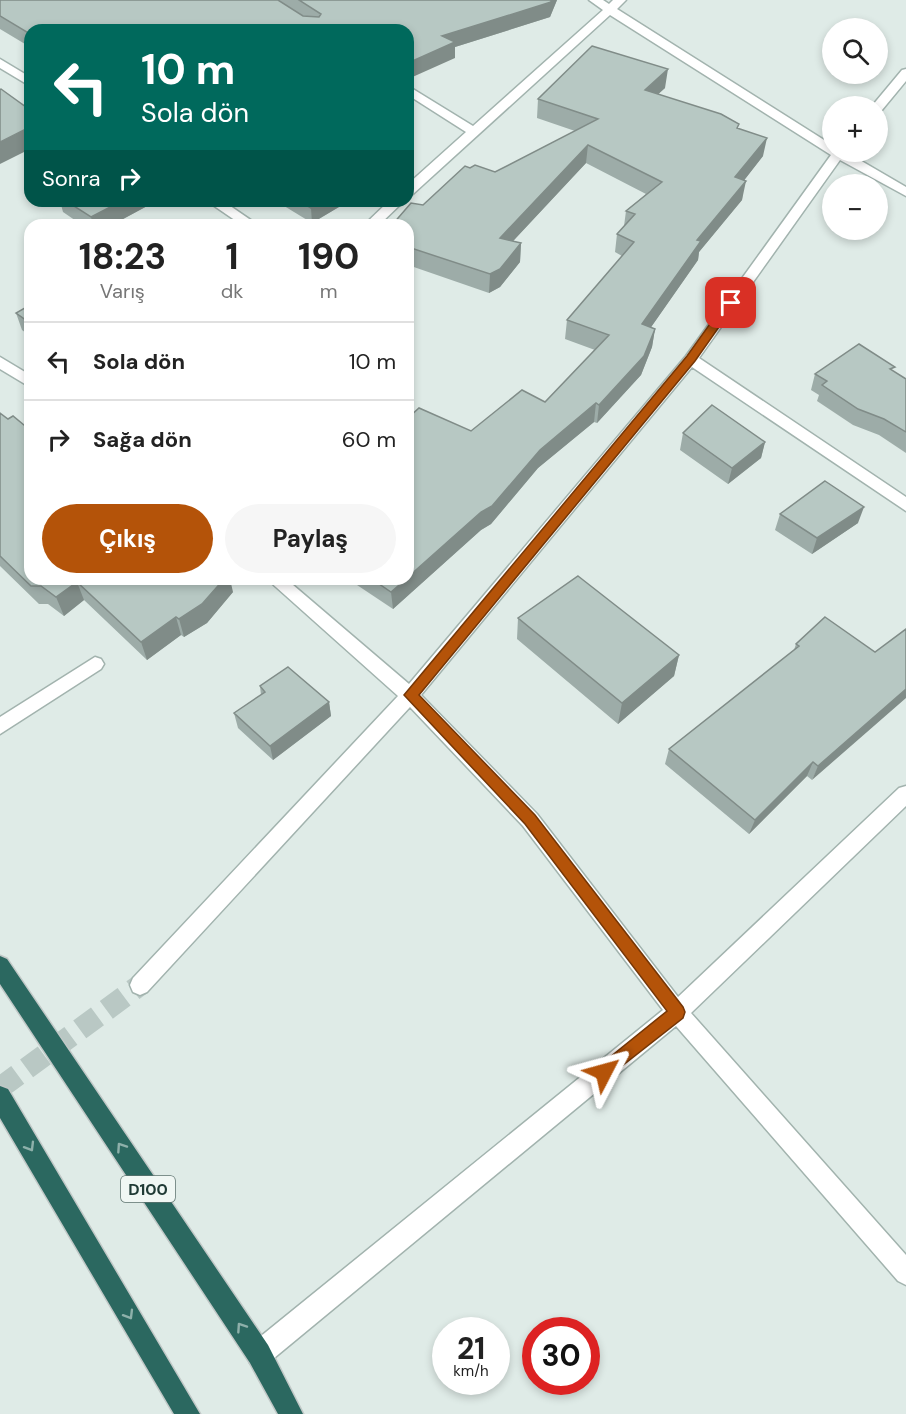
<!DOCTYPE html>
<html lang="tr">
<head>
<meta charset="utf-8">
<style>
  body { margin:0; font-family:"DM Sans",sans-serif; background:#f6f6f6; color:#222; height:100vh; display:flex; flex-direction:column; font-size:22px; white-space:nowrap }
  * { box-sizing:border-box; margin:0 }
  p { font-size:20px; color:#767676 }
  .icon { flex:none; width:33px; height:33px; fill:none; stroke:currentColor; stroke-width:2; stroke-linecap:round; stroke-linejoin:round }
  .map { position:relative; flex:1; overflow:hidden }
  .side { position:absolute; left:24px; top:219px; width:390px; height:366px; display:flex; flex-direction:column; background:#fff; border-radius:18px; box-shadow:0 3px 9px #0003 }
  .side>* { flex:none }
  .guide { position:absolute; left:24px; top:24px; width:390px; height:183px; border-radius:18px; box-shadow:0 3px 9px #0003; background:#00695c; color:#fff; overflow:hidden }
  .controls { position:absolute; left:822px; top:18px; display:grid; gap:12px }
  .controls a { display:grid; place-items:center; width:66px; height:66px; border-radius:50%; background:#fff; box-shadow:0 3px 9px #0003; font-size:30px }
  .speed { position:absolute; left:432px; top:1317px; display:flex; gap:12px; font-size:30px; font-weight:700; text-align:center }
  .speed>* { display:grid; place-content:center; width:78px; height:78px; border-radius:50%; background:#fff; box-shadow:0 3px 9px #0003; line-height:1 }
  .speed small { font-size:15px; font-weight:400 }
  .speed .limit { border:9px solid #d22; background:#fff; color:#111 }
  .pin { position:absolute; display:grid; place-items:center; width:51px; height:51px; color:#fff; margin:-26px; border-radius:12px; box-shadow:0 3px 9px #0006 }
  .me { position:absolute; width:66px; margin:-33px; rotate:51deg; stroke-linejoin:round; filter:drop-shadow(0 0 4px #0008) }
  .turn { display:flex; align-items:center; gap:21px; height:126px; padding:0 18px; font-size:27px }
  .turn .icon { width:78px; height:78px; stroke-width:2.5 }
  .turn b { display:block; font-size:42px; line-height:51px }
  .then { display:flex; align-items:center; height:57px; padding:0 18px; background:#0003; gap:12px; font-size:22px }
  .eta { display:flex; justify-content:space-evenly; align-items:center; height:102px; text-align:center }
  .eta b { font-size:36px; font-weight:700; line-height:42px }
  .action { display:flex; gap:12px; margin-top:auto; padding:12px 18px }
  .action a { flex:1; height:69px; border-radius:36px; background:#b45309; color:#fff; font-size:24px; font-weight:700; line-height:69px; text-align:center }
  .action a+a { background:#f6f6f6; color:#222 }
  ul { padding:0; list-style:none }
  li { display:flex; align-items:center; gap:18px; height:78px; padding:0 18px; border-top:2px solid #e0e0e0 }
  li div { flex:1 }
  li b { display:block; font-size:22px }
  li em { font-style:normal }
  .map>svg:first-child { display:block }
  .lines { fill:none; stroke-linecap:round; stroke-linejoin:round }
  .street-tunnel { stroke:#b9c8c4; stroke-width:22; stroke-dasharray:22 11; stroke-linecap:butt }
  .street-casing { stroke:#a2b3ae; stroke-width:3 }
  .highway-casing { stroke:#c1c8c7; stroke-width:3 }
  .street { fill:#fff; fill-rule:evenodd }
  .highway { fill:#2b6860; fill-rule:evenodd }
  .wall { fill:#9daca8 }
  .shaded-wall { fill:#808c88 }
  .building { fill:#b7c8c3; stroke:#808c88; stroke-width:1.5 }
  .oneway { stroke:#8eb0aa }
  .route { fill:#b45309; stroke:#753606; stroke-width:1.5 }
  .labels { text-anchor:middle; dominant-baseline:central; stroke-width:5; stroke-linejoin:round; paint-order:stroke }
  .shield { fill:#f0f7f4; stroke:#5e736f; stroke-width:1.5 }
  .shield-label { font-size:16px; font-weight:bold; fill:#203b36 }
</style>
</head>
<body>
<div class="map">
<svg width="906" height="1414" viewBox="0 0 906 1414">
  <rect width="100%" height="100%" fill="#dfebe7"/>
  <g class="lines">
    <path class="street-tunnel" d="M0 1088 140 985"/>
    <g class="street-casing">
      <path id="street" d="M589 0H603L609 4 613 0H626L617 9 832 145V152H846L906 187V196L840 160 699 358 906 497V511L692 367 421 695 537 814 678 997 899 788 906 786V806L691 1013 906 1255V1285L898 1281 676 1026 268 1363 259 1366 250 1363 247 1354 250 1345 663 1010 523 826 410 707 147 992 140 995 133 992 130 985 133 978 398 696 267 579H286L409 684 686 356 831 155 610 15 413 194 408 195V184L466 132 408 95V86L473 126 603 10Z
        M0 59 30 77V86L0 68Z
        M906 69V81L882 110 878 111V106H872L902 70Z
        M207 201H223L258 225H242Z
        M389 201H404L379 225H364Z
        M0 357 30 375V387L0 369Z
        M95 657 101 659 104 664 101 669 0 734V717Z"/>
    </g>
    <g class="highway-casing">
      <path id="highway" d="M0 956 7 959 268 1345 303 1414H278L250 1363 0 984Z
        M0 1086 8 1089 200 1414H174L0 1118Z"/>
    </g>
    <use href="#street" class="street"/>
    <use href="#highway" class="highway"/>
  </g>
  <path class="wall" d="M0 0H557L550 17 455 47V58L408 30H30V47L0 29Z
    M665 88 658 94 738 129 763 156 744 180 742 200 699 252 698 260 651 327 655 329 652 347 641 375 597 423 594 422 538 468 491 524 481 530 393 609 357 585 356 579H408L471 431 545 402 595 350 565 339 567 320 622 256 615 252 617 234 624 226 626 211 646 194 586 163 513 241 521 243 520 262 500 287 489 293 408 265V225L423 205 470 168 495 172 575 131 537 118 538 99Z
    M60 201H148L149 205 112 225H82L63 212Z
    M276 201H349L312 223Z
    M30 305V336L22 330 16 313Z
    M893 371 906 379V453L879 435 853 425 817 401 819 395 811 390 815 374Z
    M0 413 30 579 233 592 207 623 184 637 181 635 147 660 84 600 64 616 48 604H39L0 566Z
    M683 433 765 442 761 458 728 484 680 450Z
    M780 514 858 523 812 554 775 530Z
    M518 618 679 655 674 676 618 724 517 639Z
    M796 644 875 652 812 780 807 776 749 834 665 764 669 749 794 650Z
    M260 686 329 702 331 716 273 760 238 728 234 713 261 695Z"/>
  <path class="shaded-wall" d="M551 0H557L550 17 455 47V58L408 79V63L442 36Z
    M668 69 665 88 642 109 645 90Z
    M30 127V149L0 164V142Z
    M767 138 763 156 732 196 735 177Z
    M588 145 586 163 499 256 500 238Z
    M746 181 742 200 699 252 698 260 640 343 642 324 697 240Z
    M122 201H148L149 205 112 225H93L91 217Z
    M322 201H349L312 223 311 208Z
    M521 243 520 262 500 287 489 293 490 274Z
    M655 329 652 347 641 375 597 423 599 405Z
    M596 403 594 422 538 468 491 524 481 530 393 609 391 592 406 579H408V577L540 450Z
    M765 442 761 458 728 484 732 468Z
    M864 507 858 523 812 554 817 538Z
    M224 579H230L233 592 207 623 184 637 179 619Z
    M77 582 84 600 64 616 56 597Z
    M176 617 181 635 147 660 141 642Z
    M679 655 674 676 618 724 622 703Z
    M906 689V698L812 780 818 766Z
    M329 702 331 716 273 760 270 746Z
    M813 762 807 776 749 834 755 820Z"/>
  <path class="building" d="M0 0H278L303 16 319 17 321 14 299 0H551V2L442 36 455 42 408 63V30H218L213 26 205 30H30V34L0 16Z
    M592 46 668 69 645 90 721 114 739 124 737 128 767 138 735 177 746 181 697 240 701 241 642 324 655 329 644 356 599 405 596 403 540 450 492 506 481 512 408 577V418L419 408 471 431 522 390 545 402 609 335 567 320 634 242 617 234 635 214 626 211 662 182 588 145 500 238 521 243 500 269 490 274 408 247V225H392L411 203 423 205 465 166 470 168 475 165 495 172 598 119 538 99Z
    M1 89 30 110V127L0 142V90Z
    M66 201H122L91 217Z
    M299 201H322L311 208Z
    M30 305V323L16 313Z
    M859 344 895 367 890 369 906 379V432L884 419 858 409 822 385 827 381 815 374Z
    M712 405 765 442 732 468 683 433Z
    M0 413 8 419 13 416 30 430V579H224L202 604 179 619 176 617 141 642 77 582 56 597 41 586H31L0 556Z
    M825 481 864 507 817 538 780 514Z
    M578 576 679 655 622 703 518 618Z
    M372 579H406L391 592Z
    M825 617 875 652 906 629V689L818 766 813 762 755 820 669 749 799 646 796 644Z
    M288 667 329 702 270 746 234 713 265 692 260 686Z"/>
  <defs><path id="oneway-chevron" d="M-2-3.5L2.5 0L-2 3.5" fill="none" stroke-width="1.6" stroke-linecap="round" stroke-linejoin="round" transform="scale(1.5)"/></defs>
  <g class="oneway">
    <use href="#oneway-chevron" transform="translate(30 1147) rotate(59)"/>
    <use href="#oneway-chevron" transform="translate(121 1147) rotate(-124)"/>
    <use href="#oneway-chevron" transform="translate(129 1315) rotate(59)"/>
    <use href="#oneway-chevron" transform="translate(241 1327) rotate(-124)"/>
  </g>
  <path class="route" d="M731 299 736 303 695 361 419 695 535 815 683 1007 685 1012 683 1018 604 1080 599 1077 596 1072 599 1066 667 1011 525 824 404 695 687 356 727 300Z"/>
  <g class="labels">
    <rect class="shield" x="121" y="1176" width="54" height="26" rx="4.5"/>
    <g class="shield-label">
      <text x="148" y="1189">D100</text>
    </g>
  </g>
</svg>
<div class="controls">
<a><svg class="icon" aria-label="search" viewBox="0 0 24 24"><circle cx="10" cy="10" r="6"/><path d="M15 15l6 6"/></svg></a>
<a>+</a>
<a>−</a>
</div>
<div class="speed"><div>21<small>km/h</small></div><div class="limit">30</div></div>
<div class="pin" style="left:731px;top:303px;background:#d93025"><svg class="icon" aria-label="arrive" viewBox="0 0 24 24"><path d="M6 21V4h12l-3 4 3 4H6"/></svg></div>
<svg class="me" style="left:604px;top:1072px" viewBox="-20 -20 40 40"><path d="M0-17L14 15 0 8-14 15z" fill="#b45309" stroke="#fff" stroke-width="4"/></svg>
<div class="guide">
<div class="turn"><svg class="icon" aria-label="left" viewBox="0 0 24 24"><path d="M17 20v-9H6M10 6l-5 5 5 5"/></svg><div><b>10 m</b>Sola dön</div></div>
<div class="then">Sonra<svg class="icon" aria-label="right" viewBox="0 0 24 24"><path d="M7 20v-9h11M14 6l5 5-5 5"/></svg></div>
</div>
<section class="side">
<div class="eta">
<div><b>18:23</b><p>Varış</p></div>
<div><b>1</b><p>dk</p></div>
<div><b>190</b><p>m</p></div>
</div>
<ul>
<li><svg class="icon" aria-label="left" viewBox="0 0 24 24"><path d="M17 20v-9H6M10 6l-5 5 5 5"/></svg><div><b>Sola dön</b></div><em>10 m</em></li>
<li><svg class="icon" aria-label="right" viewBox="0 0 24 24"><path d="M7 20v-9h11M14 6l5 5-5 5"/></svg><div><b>Sağa dön</b></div><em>60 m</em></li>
</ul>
<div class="action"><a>Çıkış</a><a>Paylaş</a></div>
</section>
</div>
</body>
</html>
